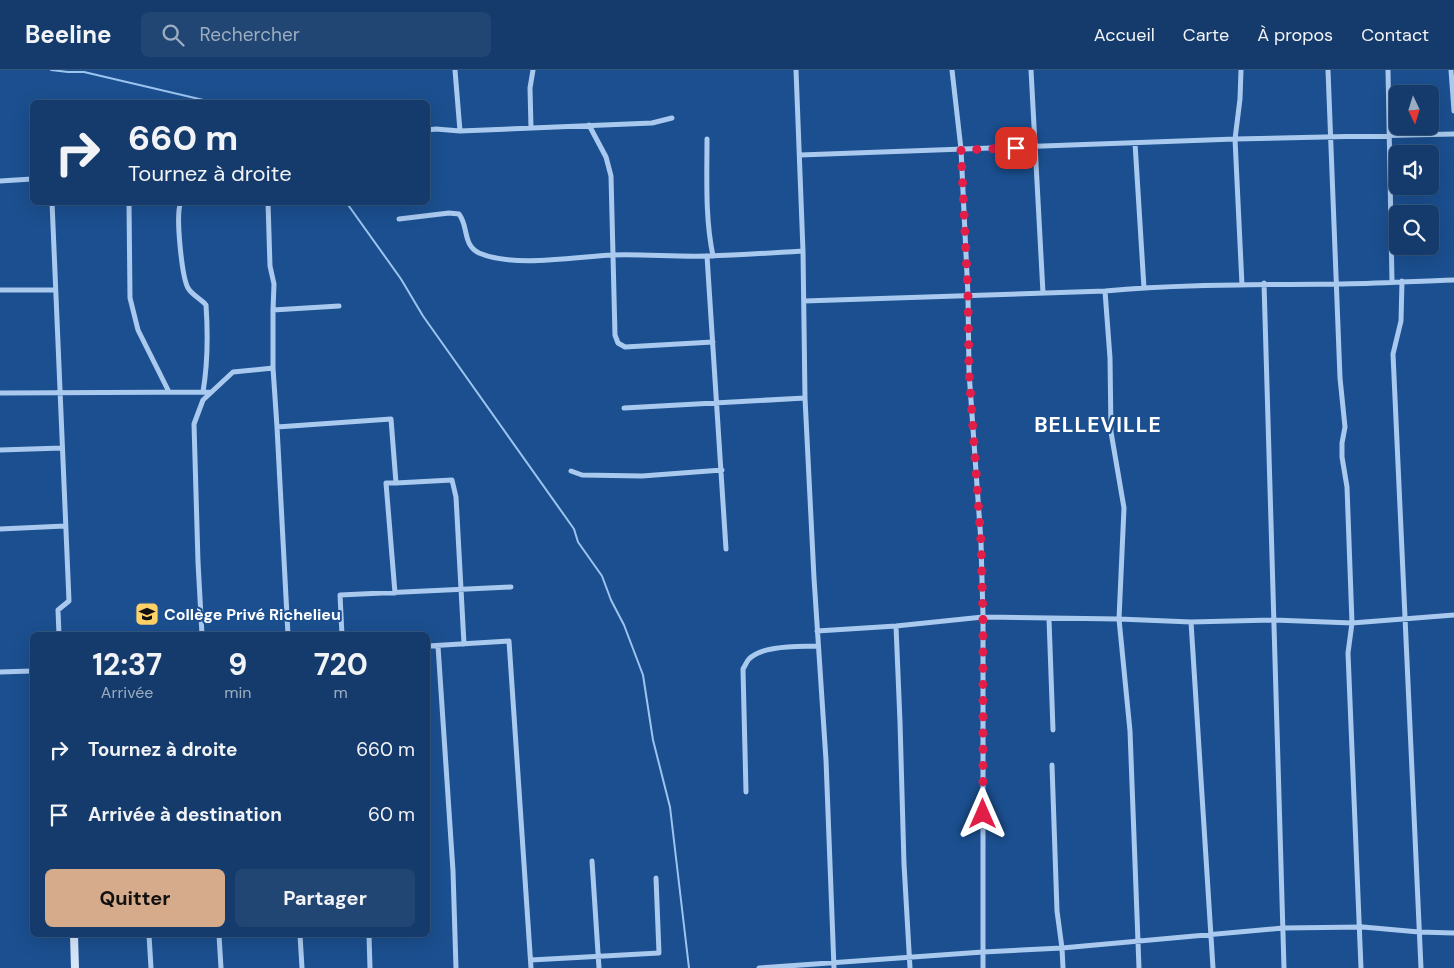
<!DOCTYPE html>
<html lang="fr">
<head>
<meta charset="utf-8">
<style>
  body { margin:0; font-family:"DM Sans",sans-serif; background:#214673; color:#f1f3f6; height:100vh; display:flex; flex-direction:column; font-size:19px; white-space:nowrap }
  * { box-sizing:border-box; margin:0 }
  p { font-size:16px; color:#9dadc1 }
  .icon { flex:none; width:28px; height:28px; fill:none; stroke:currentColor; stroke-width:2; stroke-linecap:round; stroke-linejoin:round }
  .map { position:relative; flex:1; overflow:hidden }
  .side { position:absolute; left:30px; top:562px; width:400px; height:305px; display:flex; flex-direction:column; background:#143b6b; border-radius:8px; box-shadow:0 5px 20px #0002,0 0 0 1px #33557e }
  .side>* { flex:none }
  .banner { position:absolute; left:30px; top:30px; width:400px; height:105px; border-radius:8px; box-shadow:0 5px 20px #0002,0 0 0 1px #33557e; background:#143b6b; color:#f1f3f6; overflow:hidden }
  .needle { width:32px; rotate:176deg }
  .fabs { position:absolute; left:1389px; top:15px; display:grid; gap:10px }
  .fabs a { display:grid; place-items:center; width:50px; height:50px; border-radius:8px; background:#143b6b; box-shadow:0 5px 20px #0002,0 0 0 1px #33557e; font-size:25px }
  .pin { position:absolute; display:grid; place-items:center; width:42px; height:42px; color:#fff; margin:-21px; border-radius:10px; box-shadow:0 2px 8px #0006 }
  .me { position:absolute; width:55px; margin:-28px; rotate:0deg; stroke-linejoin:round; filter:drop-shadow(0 0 4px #0008) }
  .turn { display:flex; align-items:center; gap:18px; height:105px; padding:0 15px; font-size:22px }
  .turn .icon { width:65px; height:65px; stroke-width:2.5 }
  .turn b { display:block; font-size:35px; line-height:42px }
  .eta { display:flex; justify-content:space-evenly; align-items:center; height:85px; text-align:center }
  .eta b { font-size:30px; font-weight:700; line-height:35px }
  .action { display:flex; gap:10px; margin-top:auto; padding:10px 15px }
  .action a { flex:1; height:58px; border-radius:8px; background:#d6ab8b; color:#111; font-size:20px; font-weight:700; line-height:58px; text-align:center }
  .action a+a { background:#214673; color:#f1f3f6 }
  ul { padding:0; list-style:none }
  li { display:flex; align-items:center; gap:15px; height:65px; padding:0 15px }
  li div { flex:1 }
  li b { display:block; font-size:19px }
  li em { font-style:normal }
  header { display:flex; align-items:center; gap:30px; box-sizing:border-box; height:70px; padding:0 25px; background:#143b6b; border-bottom:1px solid #33557e }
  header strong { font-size:24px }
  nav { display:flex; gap:28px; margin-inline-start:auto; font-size:18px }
  .search { width:350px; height:45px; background:#214673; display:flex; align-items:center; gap:12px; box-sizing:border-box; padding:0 18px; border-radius:8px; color:#9dadc1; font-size:19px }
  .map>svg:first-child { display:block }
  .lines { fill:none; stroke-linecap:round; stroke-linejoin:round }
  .stream { stroke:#9cc4f0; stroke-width:2 }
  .street { stroke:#a9c9ee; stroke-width:5 }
  .secondary { stroke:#d6e6fa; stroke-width:8 }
  .route { stroke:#e11d48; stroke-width:9; stroke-dasharray:0 16.2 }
  .labels { text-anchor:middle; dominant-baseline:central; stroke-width:4; stroke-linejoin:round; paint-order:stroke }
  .poi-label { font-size:16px; font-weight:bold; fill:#fff; stroke:#1b4f8f; text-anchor:start }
  .district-label { font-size:21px; font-weight:bold; letter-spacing:1px; fill:#fff; stroke:#1b4f8f }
</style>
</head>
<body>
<header>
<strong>Beeline</strong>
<div class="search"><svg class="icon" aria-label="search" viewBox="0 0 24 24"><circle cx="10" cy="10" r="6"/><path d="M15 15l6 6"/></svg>Rechercher</div>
<nav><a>Accueil</a><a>Carte</a><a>À propos</a><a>Contact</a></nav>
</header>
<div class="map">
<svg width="1454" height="898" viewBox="0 0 1454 898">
  <rect width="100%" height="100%" fill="#1b4f8f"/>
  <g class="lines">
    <path class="stream" d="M51 0 68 2H84L212 32
      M346 132 401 209 423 246 574 459 578 472 602 506 611 530 624 555 643 605 653 670 670 737 689 898"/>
    <path class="street" d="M455 0 460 61
      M796 0 803 181 805 328 814 508 826 690 834 898
      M952 0 961 79 968 226 969 302 981 472 983 547V898
      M1031 0 1043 223
      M1241 0 1240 29 1235 69 1242 215
      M1328 0 1340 308 1345 357 1342 373V387L1347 417 1352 553 1348 583 1361 898
      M1388 0 1392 212
      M1451 0 1454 41
      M589 55 606 87 611 106 615 265 618 273 625 277 713 272
      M531 58 530 18 533 0
      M428 60 436 59 460 61 652 53 672 48
      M707 69C707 108 705 148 713 186
      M1135 73 1144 218
      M800 85 1235 69 1454 64
      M0 111 32 109
      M52 132 69 531 58 540 59 565
      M129 132 130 228 138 260 169 322
      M181 132C175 144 182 207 188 218 192 225 201 229 206 235 208 264 208 292 203 322
      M268 132 270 196 274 214 273 240
      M399 149 449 143 459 144C469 157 462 174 479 183 514 198 574 187 612 185 644 184 676 187 708 186 739 185 771 183 803 181
      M707 186 726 479
      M1402 211 1401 251 1393 284 1421 898
      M1264 213 1284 898
      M0 220H54
      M1105 221 1110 288 1111 362 1124 438 1119 549 1130 661 1139 898
      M804 231 1105 221C1182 214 1259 215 1336 214 1376 214 1415 211 1454 210
      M339 236 273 240V298L277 357 391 349 396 413H386L395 523
      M0 323 211 322
      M624 338 805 328
      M277 357 288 565
      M0 380 62 378
      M571 401 582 405 642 406 722 400
      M396 413 452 410 456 427 464 574
      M0 459 65 456
      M1049 549 1053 660
      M1191 552 1213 898
      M896 556 900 652 904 794 910 898
      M817 561 896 556 983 547 1119 549 1191 552 1274 550 1352 553 1454 545
      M202 565 198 492 194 354 203 330 233 302 273 298
      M342 565 340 525 511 517
      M428 576 509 571 531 898
      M438 576 453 801 456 898
      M0 602 32 601
      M1052 695 1057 841 1062 878 1063 898
      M746 722 743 599C745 596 747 591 749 589 762 575 799 577 817 576
      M592 791 599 898
      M149 865 151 898
      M219 865 221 898
      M300 865 302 898
      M369 865 370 898
      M531 890 659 883 656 808
      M759 898 983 882 1062 878 1283 858 1363 857 1419 862 1454 863"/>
    <path class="secondary" d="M74 865 75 898"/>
  </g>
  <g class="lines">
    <path class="route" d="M983 744V547L981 472 969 302 968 226 961 80 1016 78"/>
  </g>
  <defs>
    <g id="school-square" transform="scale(1.25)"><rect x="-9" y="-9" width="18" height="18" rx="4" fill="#ffd166" stroke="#1b4f8f"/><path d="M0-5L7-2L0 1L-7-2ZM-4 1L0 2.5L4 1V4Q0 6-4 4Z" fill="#111"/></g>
  </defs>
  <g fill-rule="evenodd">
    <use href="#school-square" x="147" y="544"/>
  </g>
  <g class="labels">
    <g class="poi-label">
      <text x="164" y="544">Collège Privé Richelieu</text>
    </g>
    <g class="district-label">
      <text x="1098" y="355">BELLEVILLE</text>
    </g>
  </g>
</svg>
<div class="fabs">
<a><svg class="needle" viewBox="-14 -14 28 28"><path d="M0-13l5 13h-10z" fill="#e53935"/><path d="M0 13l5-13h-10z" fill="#9dadc1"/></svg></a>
<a><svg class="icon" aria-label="sound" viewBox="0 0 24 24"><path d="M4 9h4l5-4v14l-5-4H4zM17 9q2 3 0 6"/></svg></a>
<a><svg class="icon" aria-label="search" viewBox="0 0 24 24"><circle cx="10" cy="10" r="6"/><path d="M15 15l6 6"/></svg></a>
</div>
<div class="pin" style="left:1016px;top:78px;background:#d93025"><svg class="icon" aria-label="arrive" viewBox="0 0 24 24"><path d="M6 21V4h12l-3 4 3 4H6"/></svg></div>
<svg class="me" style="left:983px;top:744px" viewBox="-20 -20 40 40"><path d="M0-17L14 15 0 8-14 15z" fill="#e11d48" stroke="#fff" stroke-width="4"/></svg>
<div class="banner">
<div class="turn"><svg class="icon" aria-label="right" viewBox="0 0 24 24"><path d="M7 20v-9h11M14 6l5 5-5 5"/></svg><div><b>660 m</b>Tournez à droite</div></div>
</div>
<section class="side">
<div class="eta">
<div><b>12:37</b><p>Arrivée</p></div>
<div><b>9</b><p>min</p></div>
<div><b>720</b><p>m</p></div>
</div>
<ul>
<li><svg class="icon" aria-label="right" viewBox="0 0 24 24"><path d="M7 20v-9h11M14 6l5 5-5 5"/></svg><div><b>Tournez à droite</b></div><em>660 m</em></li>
<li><svg class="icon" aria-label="arrive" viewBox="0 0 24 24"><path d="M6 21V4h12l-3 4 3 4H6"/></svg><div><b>Arrivée à destination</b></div><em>60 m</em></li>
</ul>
<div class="action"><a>Quitter</a><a>Partager</a></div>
</section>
</div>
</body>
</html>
